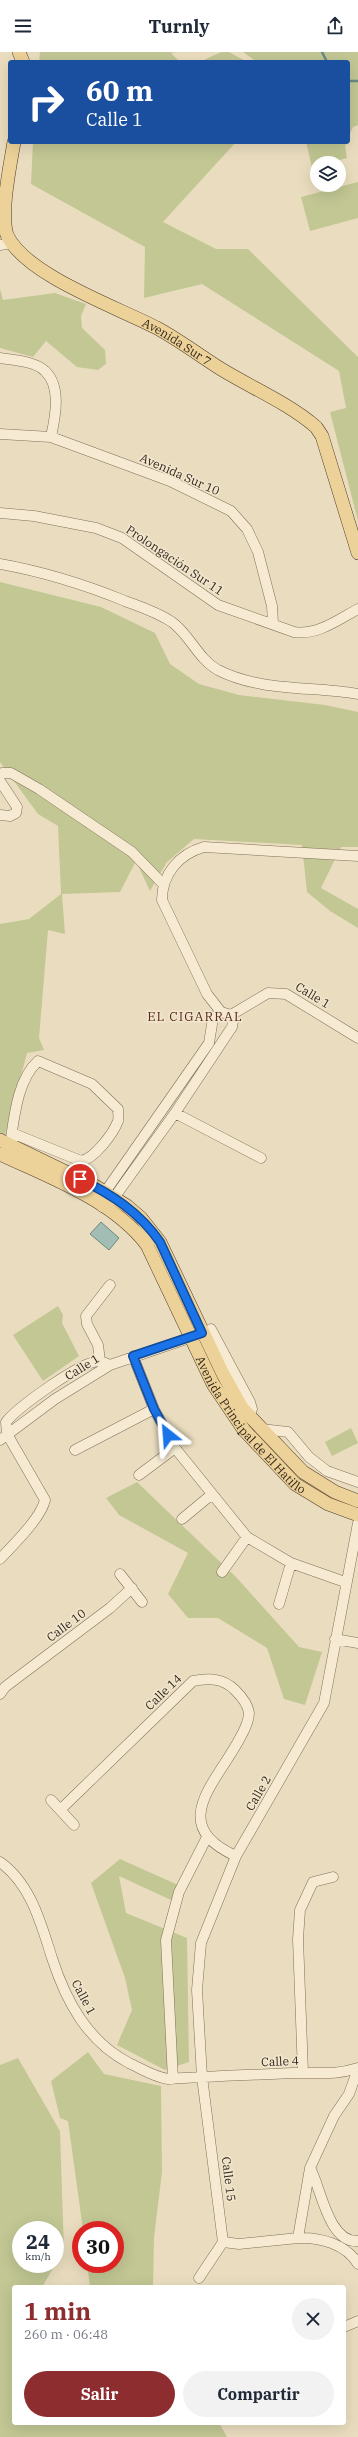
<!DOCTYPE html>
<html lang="es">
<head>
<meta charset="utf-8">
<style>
  body { margin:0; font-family:"IBM Plex Serif",serif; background:#f2f2f3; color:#1f2937; height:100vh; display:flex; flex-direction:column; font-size:15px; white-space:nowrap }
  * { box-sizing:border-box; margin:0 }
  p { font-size:13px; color:#747a83 }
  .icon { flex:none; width:22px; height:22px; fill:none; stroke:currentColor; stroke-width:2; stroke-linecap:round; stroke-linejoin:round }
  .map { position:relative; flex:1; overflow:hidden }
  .panel { position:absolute; left:12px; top:2233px; width:334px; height:140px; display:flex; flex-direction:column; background:#fff; border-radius:4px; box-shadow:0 4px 16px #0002 }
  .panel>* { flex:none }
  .guide { position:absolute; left:8px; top:8px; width:342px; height:84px; border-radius:4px; box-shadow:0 4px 16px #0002; background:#1a4fa0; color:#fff; overflow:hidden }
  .buttons { position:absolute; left:310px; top:104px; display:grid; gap:8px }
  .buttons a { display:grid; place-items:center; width:36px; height:36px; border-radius:50%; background:#fff; box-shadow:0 4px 16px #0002; font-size:20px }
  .speed { position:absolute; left:12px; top:2169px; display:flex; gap:8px; font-size:20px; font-weight:700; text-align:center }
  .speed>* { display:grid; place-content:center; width:52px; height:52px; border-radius:50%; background:#fff; box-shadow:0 4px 16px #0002; line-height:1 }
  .speed small { font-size:10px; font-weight:400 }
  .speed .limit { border:6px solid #d22; background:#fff; color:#111 }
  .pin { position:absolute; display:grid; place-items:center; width:34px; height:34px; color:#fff; margin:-17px; border:2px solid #fff; border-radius:50%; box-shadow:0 1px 4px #0007 }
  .me { position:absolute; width:44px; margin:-22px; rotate:332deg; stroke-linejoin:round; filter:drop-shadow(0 0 3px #0008) }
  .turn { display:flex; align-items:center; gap:14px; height:84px; padding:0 12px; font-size:18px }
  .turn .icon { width:52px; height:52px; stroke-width:2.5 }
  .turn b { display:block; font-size:28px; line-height:34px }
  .round { display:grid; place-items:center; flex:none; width:42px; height:42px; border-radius:21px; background:#f2f2f3 }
  .summary { display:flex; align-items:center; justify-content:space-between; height:68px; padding:0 12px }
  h1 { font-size:24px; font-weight:700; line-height:30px; color:#8d2d2f }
  .cta { display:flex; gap:8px; margin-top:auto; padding:8px 12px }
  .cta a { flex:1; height:46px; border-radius:24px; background:#8d2d2f; color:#fff; font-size:16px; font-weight:700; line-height:46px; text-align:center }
  .cta a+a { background:#f2f2f3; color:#1f2937 }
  header { display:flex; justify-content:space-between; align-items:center; height:52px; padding:0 12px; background:#fff; font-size:18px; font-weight:700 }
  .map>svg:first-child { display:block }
  .green { fill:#c2c794; fill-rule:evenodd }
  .water { fill:#a2bdb4; stroke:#6a8a81 }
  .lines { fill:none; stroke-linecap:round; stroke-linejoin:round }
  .stream { stroke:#6a8a81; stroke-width:2.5 }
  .minor-casing { stroke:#826e59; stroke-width:11 }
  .major-casing { stroke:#503d2d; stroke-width:14 }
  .minor { stroke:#f6ebd2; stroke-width:10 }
  .major { stroke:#ecd198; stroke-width:13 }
  .route-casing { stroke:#114b97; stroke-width:10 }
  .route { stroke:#1a73e8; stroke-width:7 }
  .labels { text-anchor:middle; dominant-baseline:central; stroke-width:3; stroke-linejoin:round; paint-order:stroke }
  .street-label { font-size:12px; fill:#32271c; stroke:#f2e7ce }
  .neighbourhood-label { font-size:13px; letter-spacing:1px; fill:#5c2a1f; stroke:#f2e7ce }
</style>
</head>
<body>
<header><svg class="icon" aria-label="menu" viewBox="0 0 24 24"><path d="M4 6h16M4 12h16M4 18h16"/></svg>Turnly<svg class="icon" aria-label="share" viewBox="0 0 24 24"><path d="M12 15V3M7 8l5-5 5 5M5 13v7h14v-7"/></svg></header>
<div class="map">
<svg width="358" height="2385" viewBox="0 0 358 2385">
  <rect width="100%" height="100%" fill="#eaddbf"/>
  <path class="green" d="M40 0H177L171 1 180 10H39Z
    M221 0H229L247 10H200Z
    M243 0H358V73L353 75 348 86V10H257Z
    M33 90H236L163 170 216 197H248L358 305V469L330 360 346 356 339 319 202 232 144 246 145 195 31 132Z
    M306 90H347L345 94 347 106 328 111H317V114L312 115Z
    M358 130V166L310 179 301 145Z
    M0 237 3 248 55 241 86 252 81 264 82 276 105 298 106 312 98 318 77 315 46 289 33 305 0 296Z
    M0 530 101 555 155 581 170 612 199 632 239 643 325 653 358 660V795H341L321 836 358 857V876L330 859 307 840 302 793 194 787 167 810 150 839 136 809 120 840 62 842 65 882 48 878 39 986 44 998 27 1001 5 1084 0 1082V872L29 867 61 842 58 774 38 762 0 710Z
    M58 1254 63 1263 62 1271 79 1304 43 1329 13 1283Z
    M351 1376 358 1391 332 1404 325 1390Z
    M137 1430 237 1526 299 1595 322 1600 305 1653 284 1647 267 1596 218 1566H188L168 1542 188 1501 119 1463 106 1446Z
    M120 1807 178 1833 171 1848 119 1824 126 1861 187 1886 189 2010 165 2018 117 1993 132 1958 125 1926 91 1831Z
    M88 2000 104 2022 161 2034 162 2120 154 2186 153 2235H90L87 2212H115V2178H83L68 2069 60 2066 51 2029Z
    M18 2006 60 2079 64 2198 42 2235H14V2371H219L227 2385H0V2013ZM21 2178H55V2212H21Z"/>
  <path class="water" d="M101 1170 119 1186 109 1198 90 1182Z"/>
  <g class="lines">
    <path class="stream" d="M322 0 327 10
      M348 29H358"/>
    <g class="minor-casing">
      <path id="minor" d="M0 193 12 191
        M0 306C13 308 35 309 45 319 62 335 55 366 51 385
        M0 382 51 385 170 429 231 459 247 477 258 500 272 554 273 571
        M0 461 34 464 96 476 122 486 218 553 294 580C317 584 339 567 358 557
        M0 512C45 520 83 532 125 549 141 555 157 560 172 570 190 583 198 607 218 618 261 640 312 634 358 642
        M0 724 2 721H11L39 737 132 800 163 832
        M0 729 17 755 16 761 10 764 0 763
        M221 960 231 963 233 969 232 975 175 1061 121 1136 114 1146 102 1155 105 1140 209 991 213 966Z
        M221 960 207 942 162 848C162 822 179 802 204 795L358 804
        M231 963 268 941 286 942 358 986
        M175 1061 261 1106
        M10 1093C14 1067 17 1028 38 1009L92 1032 118 1057C118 1061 119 1066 118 1069 113 1082 94 1107 81 1109L12 1081
        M211 1277 250 1350 252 1357 249 1363
        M133 1304 154 1357 175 1396 247 1485 291 1511 345 1530
        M100 1309 98 1293 87 1272 86 1264 110 1233
        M261 1377 288 1380 309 1405 327 1419 358 1430
        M0 1388 55 1347 110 1313 198 1283
        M75 1398 154 1357
        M139 1423 175 1396
        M182 1467 211 1443
        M0 1507C13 1493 41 1466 45 1448L7 1382 6 1370C18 1355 80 1310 99 1309 102 1309 107 1312 110 1313
        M222 1520 247 1485
        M120 1522 142 1550
        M279 1552 291 1511
        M335 1587 358 1591
        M0 1642 5 1635 110 1556 132 1536
        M51 1748 74 1773
        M60 1758 193 1629C209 1626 223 1626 235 1638 241 1644 248 1652 249 1661 249 1670 244 1679 240 1686 217 1730 166 1773 236 1804
        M0 1810C31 1832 41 1872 52 1906 66 1949 87 1989 129 2011 142 2017 154 2025 168 2027 210 2024 252 2023 294 2021 320 2020 332 2024 358 2016
        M303 2021 298 1887 300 1858 313 1830 333 1825
        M173 2027 166 1888 179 1840 207 1785
        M310 2116C321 2135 328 2191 358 2189
        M298 2186C320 2185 346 2192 358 2212
        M223 2190 239 2192 298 2186 310 2116 334 2064 349 2042 358 2017
        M199 2226 223 2190 202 2025 197 1938 201 1891 236 1804 324 1651 358 1471
        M344 2275 358 2269"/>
    </g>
    <g class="major-casing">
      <g id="major">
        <path d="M19 0 23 10"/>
        <path id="s1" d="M14 90C10 114 0 161 7 183 25 223 119 256 157 276 179 288 199 303 221 317 252 336 288 351 316 375L322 384 358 501"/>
        <path d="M0 1088 95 1134 127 1154 141 1166 160 1190 223 1322 242 1356 303 1420 335 1440 358 1449"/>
        <path id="s2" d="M0 1102C49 1125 113 1148 147 1193L213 1332 244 1378 295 1432 328 1452 358 1463"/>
      </g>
    </g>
    <use href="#minor" class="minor"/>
    <use href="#major" class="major"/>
  </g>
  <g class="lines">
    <g class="route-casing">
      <path id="route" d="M80 1127C113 1143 140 1161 160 1190L202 1281 133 1304 154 1357 168 1383"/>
    </g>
    <use href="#route" class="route"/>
  </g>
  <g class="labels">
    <g class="street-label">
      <text stroke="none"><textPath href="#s1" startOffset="297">Avenida Sur 7</textPath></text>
      <text transform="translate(180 422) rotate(24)">Avenida Sur 10</text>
      <text transform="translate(175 508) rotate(34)">Prolongación Sur 11</text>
      <text transform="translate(313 943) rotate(31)">Calle 1</text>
      <text transform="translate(82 1315) rotate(-32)">Calle 1</text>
      <text stroke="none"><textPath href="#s2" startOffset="384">Avenida Principal de El Hatillo</textPath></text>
      <text transform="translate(66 1573) rotate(-37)">Calle 10</text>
      <text transform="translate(163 1640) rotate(-44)">Calle 14</text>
      <text transform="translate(258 1741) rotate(-60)">Calle 2</text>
      <text transform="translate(84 1945) rotate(62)">Calle 1</text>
      <text transform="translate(280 2009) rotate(-2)">Calle 4</text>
      <text transform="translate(229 2127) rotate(83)">Calle 15</text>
    </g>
    <g class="neighbourhood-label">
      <text x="195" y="964">EL CIGARRAL</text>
    </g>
  </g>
</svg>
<div class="buttons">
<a><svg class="icon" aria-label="layers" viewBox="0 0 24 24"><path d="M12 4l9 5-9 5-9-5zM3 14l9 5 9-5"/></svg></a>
</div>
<div class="speed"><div>24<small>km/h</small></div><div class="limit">30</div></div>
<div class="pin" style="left:80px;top:1127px;background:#d93025"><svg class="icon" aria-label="arrive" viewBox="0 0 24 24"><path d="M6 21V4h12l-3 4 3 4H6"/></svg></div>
<svg class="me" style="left:168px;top:1383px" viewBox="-20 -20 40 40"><path d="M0-17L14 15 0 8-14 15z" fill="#1a73e8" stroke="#fff" stroke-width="4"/></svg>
<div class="guide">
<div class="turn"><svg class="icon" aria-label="right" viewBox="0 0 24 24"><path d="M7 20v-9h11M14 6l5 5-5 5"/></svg><div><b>60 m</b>Calle 1</div></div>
</div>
<section class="panel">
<div class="summary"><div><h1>1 min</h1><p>260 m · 06:48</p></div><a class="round"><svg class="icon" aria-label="close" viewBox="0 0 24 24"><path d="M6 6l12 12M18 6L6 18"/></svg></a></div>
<div class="cta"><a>Salir</a><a>Compartir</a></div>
</section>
</div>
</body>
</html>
